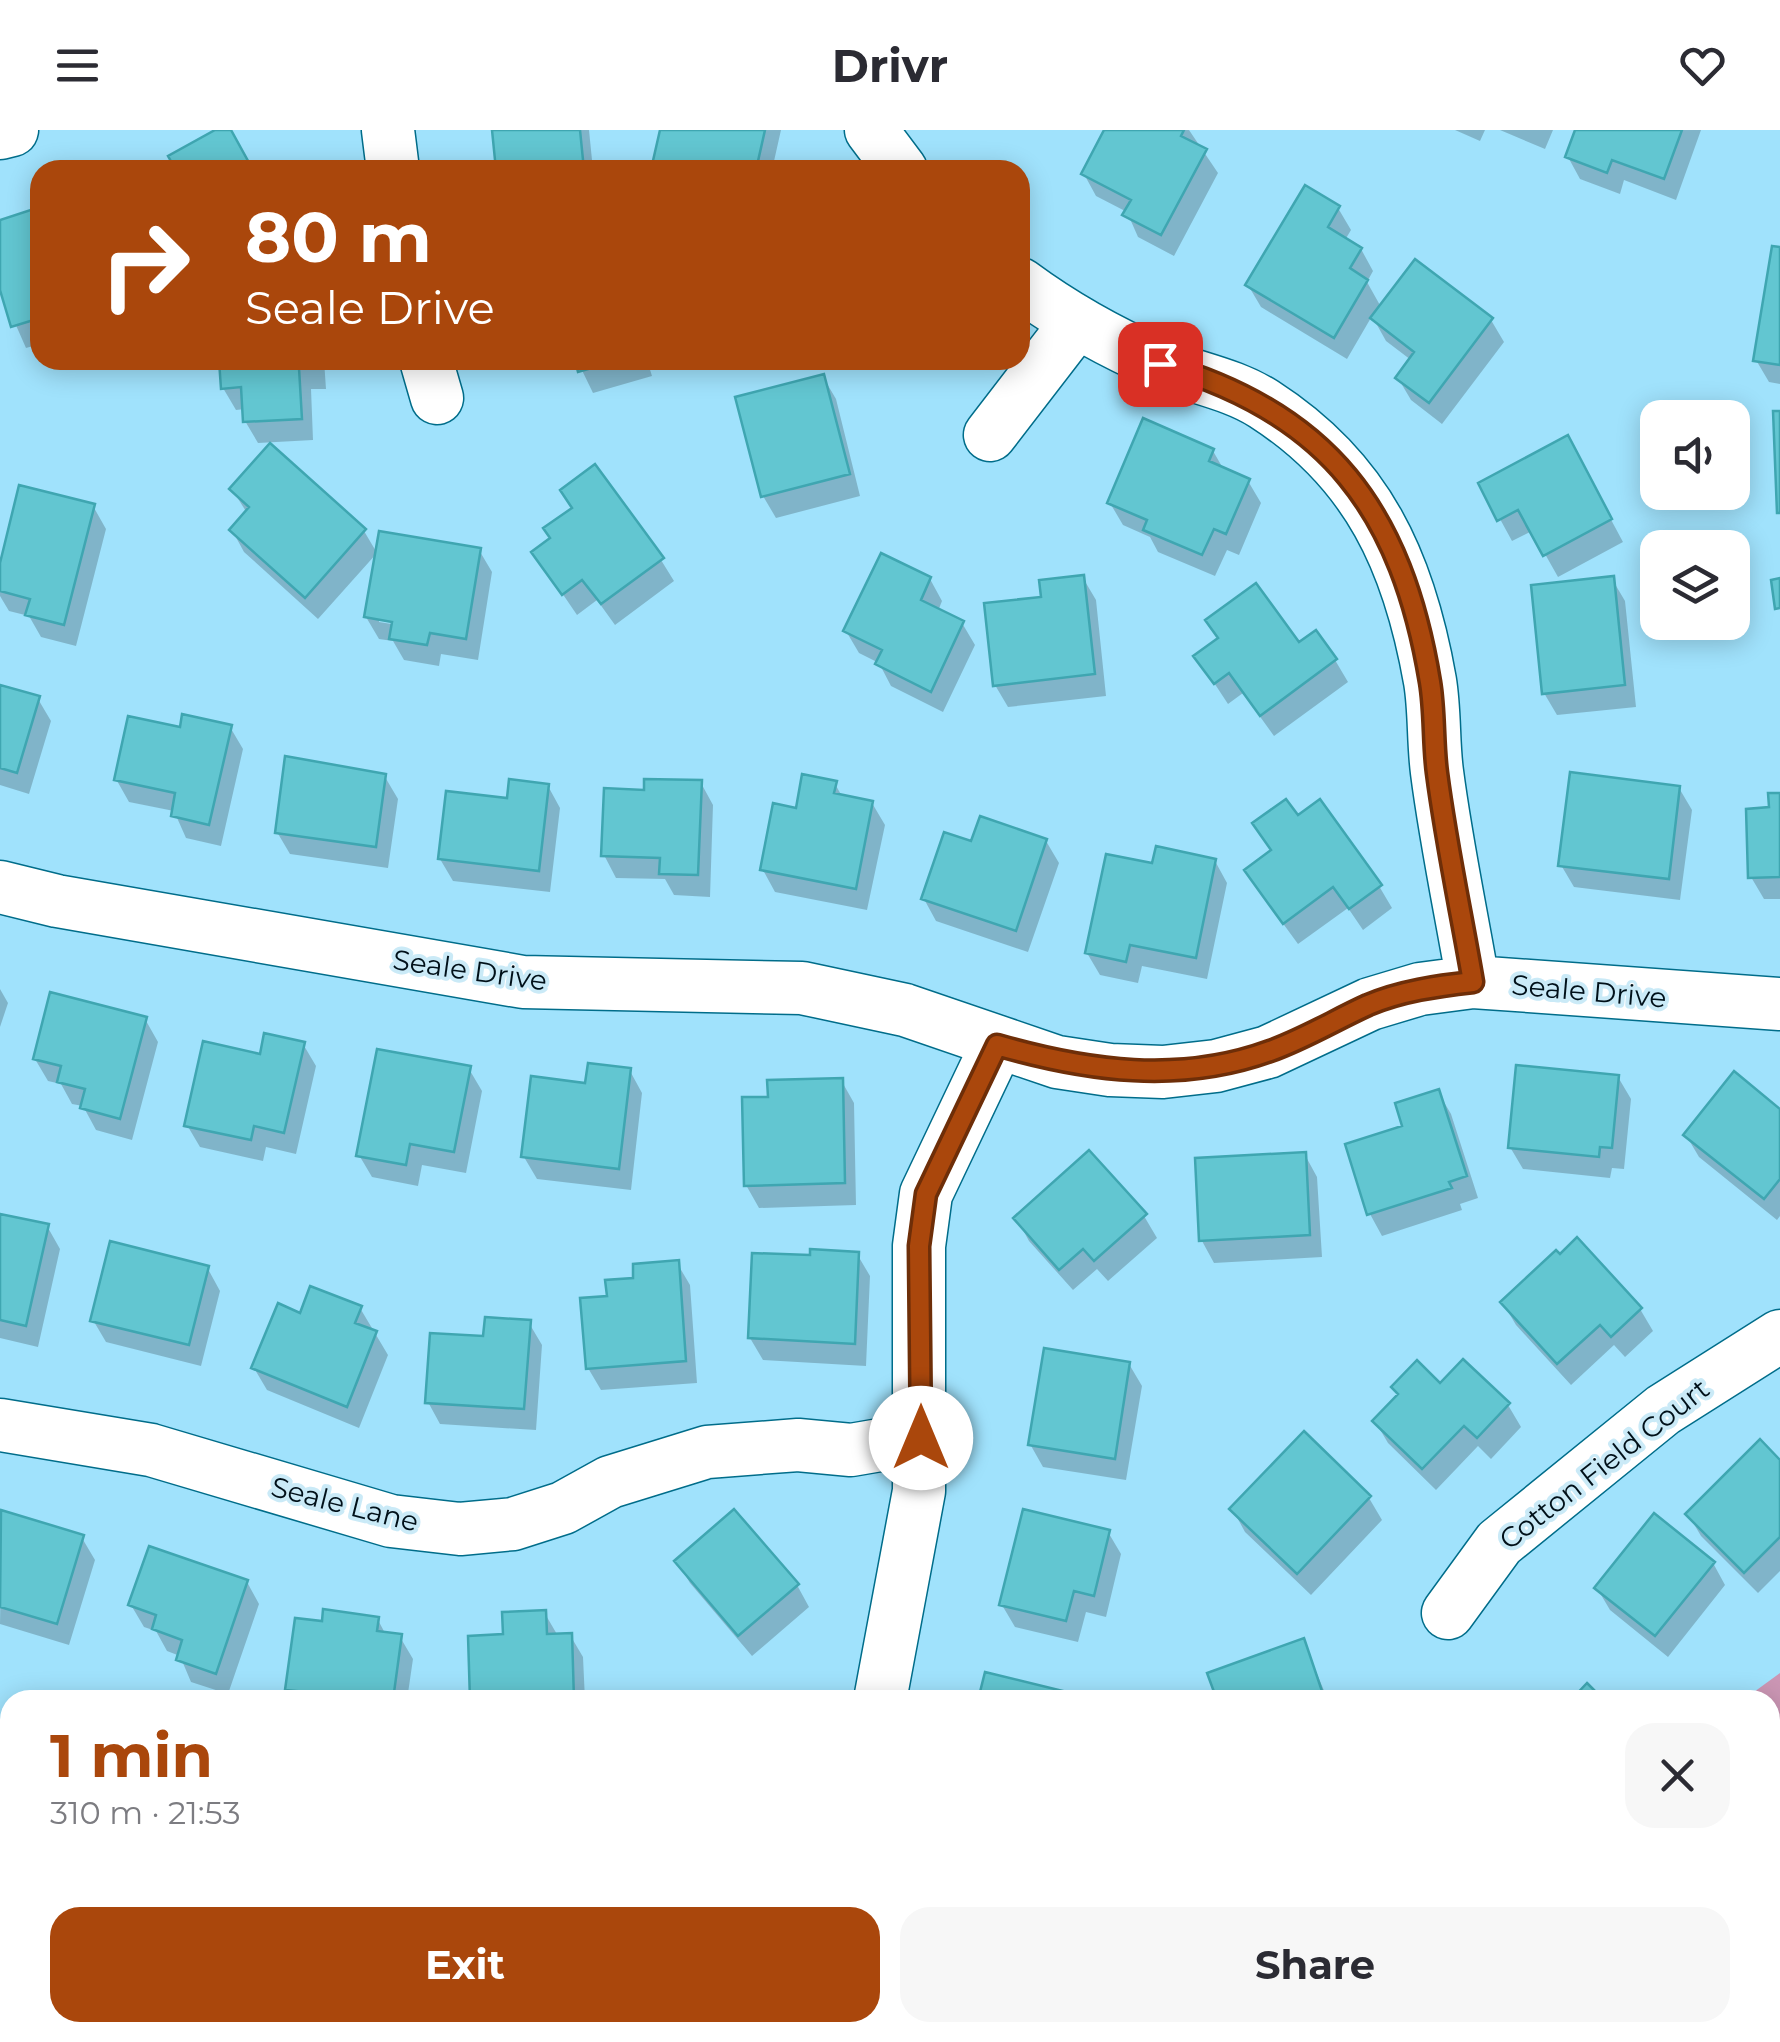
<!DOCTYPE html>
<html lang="en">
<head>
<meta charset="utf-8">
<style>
  body { margin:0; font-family:Montserrat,sans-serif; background:#f7f7f7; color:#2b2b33; height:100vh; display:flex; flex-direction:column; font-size:38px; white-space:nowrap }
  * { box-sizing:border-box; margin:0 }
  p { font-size:32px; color:#7c7c81 }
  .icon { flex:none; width:55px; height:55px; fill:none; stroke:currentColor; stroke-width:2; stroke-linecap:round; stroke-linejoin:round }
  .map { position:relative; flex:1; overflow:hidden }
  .side { position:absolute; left:0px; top:1560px; width:1780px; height:352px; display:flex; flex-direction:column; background:#fff; border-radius:30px 30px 0 0; box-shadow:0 5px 25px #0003 }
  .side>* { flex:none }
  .guide { position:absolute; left:30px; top:30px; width:1000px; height:210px; border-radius:30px; box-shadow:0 5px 25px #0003; background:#aa470c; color:#fff; overflow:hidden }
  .tools { position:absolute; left:1640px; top:270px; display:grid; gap:20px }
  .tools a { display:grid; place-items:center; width:110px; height:110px; border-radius:20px; background:#fff; box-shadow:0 5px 25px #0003; font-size:50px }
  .pin { position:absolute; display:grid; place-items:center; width:85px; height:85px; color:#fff; margin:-42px; border-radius:20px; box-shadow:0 5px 15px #0006 }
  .me { position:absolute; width:110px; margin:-55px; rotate:0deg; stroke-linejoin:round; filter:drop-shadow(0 0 8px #0008) }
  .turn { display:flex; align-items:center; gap:35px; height:210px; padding:0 50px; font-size:45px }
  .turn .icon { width:130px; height:130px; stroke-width:2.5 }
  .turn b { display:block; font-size:70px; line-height:85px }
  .round { display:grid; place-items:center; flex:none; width:105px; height:105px; border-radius:30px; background:#f7f7f7 }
  .overview { display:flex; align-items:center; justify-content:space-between; height:170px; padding:0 50px }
  h1 { font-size:60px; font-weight:700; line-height:75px; color:#aa470c }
  .action { display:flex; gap:20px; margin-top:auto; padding:20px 50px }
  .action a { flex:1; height:115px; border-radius:30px; background:#aa470c; color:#fff; font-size:40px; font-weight:700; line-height:115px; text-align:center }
  .action a+a { background:#f7f7f7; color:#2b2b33 }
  header { display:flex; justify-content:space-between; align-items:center; height:130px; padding:0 50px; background:#fff; font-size:45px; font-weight:700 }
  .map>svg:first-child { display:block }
  .green { fill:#cb96b4 }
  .shadow { fill:#0003; fill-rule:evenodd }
  .building { fill:#62c6d1; stroke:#3fa6b1; stroke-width:2.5 }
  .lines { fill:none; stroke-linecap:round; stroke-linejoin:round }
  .minor-casing { stroke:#006d8a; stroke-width:55 }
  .minor { stroke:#fff; stroke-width:52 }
  .route-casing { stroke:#6e2e08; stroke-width:25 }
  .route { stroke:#aa470c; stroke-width:18 }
  .labels { text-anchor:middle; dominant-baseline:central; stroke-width:8; stroke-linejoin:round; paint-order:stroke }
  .street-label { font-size:28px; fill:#001019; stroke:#caeaf7 }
</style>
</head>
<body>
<header><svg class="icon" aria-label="menu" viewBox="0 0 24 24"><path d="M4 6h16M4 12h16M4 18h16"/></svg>Drivr<svg class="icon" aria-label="heart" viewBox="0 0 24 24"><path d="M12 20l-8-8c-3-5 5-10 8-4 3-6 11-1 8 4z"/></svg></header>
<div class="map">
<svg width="1780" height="1912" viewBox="0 0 1780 1912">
  <rect width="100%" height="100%" fill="#a0e2fc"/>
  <path class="green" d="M1780 1543V1912H1506V1902H1770V1570H1743Z"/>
  <path class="shadow" d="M494 0H589L593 40H498Z
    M663 0H781L772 40H658L655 35Z
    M1107 0H1189L1218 43 1174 126 1138 107 1127 82 1096 66 1084 44Z
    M1455 0H1485L1480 11Z
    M1500 0H1553L1545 19Z
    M1577 0H1701L1676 70 1624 50 1620 64 1580 49 1568 27Z
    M40 65V214L26 218 0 159V92L40 80Z
    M1338 78 1351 100 1345 110 1361 119 1373 141 1367 152 1381 177 1491 190 1504 212 1442 294 1411 270 1398 248 1411 230 1386 211 1372 186 1347 229 1261 177 1248 155Z
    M1780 120V254L1769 252 1756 230Z
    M222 230H324L326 259H311L313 310 258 313 245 291V279L236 280 223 258Z
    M577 230H647L652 246 593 263Z
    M823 247 836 269 860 366 776 388 763 366Z
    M270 316 364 401 377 423 318 489 244 422 232 400 247 383 232 359Z
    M1213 321 1224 340 1248 351 1261 373 1239 425 1227 420 1215 446 1158 422 1150 407 1123 395 1110 373Z
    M1579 330 1623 412 1558 447 1532 401 1512 411 1500 389Z
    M93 376 106 399 76 516 41 507 29 486 9 481 0 466V442Z
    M479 420 492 442 478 530 441 524 439 536 404 530 393 511 379 509 366 487ZM379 487 404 496 379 492Z
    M534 422 661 430 674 451 615 495 597 470 577 485Z
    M1083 448 1096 470 1106 566 1008 577 995 555 1043 469Z
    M930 449 942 471 938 481 962 493 975 515 943 582 891 556 879 533 859 523 846 501Z
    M1612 449 1625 471 1636 577 1557 585 1544 563Z
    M1208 491 1335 530 1348 552 1274 606 1243 563 1228 574 1197 527 1219 510Z
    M0 558 38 569 51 591 29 664 0 655Z
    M230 597 243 619 221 716 186 708 174 681 129 672 116 649 182 600Z
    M385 647 398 669 388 738 290 724 277 702Z
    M701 653 713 675 710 767 674 765 665 749 616 748 604 725 646 662Z
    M835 654 843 668 872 673 885 695 867 780 775 762 763 740 798 681Z
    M548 656 560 678 550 762 453 751 440 729 509 671Z
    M1679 658 1692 680 1680 770 1574 757 1561 735Z
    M1780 665V769H1764L1751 747Z
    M1298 688 1379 756 1392 778 1363 800 1348 778 1298 814 1260 762 1272 722 1255 694Z
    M1046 711 1059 733 1028 822 936 791 924 769 973 714Z
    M1215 731 1227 753 1207 849 1142 836 1138 853 1100 845 1087 823 1154 736Z
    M0 859 8 873 0 897Z
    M145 889 158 912 132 1010 96 1000 83 976 72 974 61 954 48 951 35 929Z
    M303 914 316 936 296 1024 266 1017 263 1031 200 1017 187 995 262 927Z
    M469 939 482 961 466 1043 422 1035 418 1056 372 1047 359 1025Z
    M630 941 642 963 631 1060 537 1049 524 1027 587 956Z
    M1618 947 1631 969 1624 1039 1612 1038 1610 1048 1523 1039 1510 1017Z
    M841 950 854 973 856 1075 759 1078 746 1055 771 969Z
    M1438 962 1451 984 1478 1068 1460 1074 1462 1080 1382 1106 1370 1084 1405 997Z
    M1780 982V1086L1777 1090 1699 1027 1686 1005Z
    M1305 1025 1317 1047 1322 1127 1214 1133 1202 1111Z
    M0 1086 47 1096 60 1119 38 1217 0 1208Z
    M1144 1086 1157 1108 1108 1151 1097 1139 1073 1160 1029 1111 1017 1089Z
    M857 1124 870 1146 866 1236 763 1230 750 1208 754 1125Z
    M677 1133 690 1155 697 1253 601 1260 588 1238 609 1168 636 1150Z
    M208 1139 220 1161 201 1236 106 1212 93 1190Z
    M1503 1173 1640 1179 1653 1201 1625 1227 1614 1215 1571 1255 1516 1195Z
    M360 1178 388 1225 359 1298 267 1260 254 1238Z
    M529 1193 542 1215 536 1300 440 1294 428 1272 486 1209Z
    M1129 1234 1142 1256 1126 1350 1043 1337 1030 1314Z
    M1441 1256 1508 1275 1521 1297 1491 1329 1478 1316 1436 1360 1388 1313 1375 1291 1399 1266 1394 1258Z
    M1780 1333V1441L1758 1463 1701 1406 1688 1384Z
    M1369 1368 1382 1390 1311 1465 1245 1402 1233 1380Z
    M2 1383 82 1408 95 1430 69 1515 0 1494Z
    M1108 1402 1121 1424 1106 1487 1086 1482 1078 1512 1015 1497 1002 1475Z
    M677 1431 797 1455 809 1477 752 1526 690 1453Z
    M1713 1433 1725 1455 1668 1527 1610 1480 1597 1458Z
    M247 1452 259 1474 228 1564 191 1552 180 1526 167 1521 156 1501 144 1497 131 1475Z
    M544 1482 558 1506 570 1505 583 1527 585 1570H473L506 1507Z
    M378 1490 386 1505 400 1507 413 1529 407 1570H294L288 1560Z
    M1303 1511 1328 1570H1220Z
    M0 1655 4 1662V1739H0Z
    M845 1902H971L964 1912H851Z"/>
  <path class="building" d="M215 0H231L253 40H176L168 26Z
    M492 0H580L584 40H496Z
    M660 0H765L756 40H674L652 35Z
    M1104 0H1184L1181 6 1207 19 1161 105 1122 85 1131 70 1081 44Z
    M1575 0H1682L1664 49 1612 30 1607 43 1565 27Z
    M1305 55 1340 76 1328 97 1362 118 1350 138 1368 150 1334 208 1245 155Z
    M40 63V188L11 197 0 160V90L37 78 32 65Z
    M1772 116 1780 117V235L1753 231Z
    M1415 129 1493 188 1429 273 1395 248 1414 222 1370 188Z
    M219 230H314L315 237 299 238 302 289 243 292 241 257 221 259Z
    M575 230H620L578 242Z
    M824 244 850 344 761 367 735 267Z
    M1773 281H1780V383H1777Z
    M1143 288 1214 319 1209 331 1250 349 1226 404 1214 399 1202 425 1143 400 1147 390 1107 373Z
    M1568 305 1612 389 1543 426 1518 380 1497 391 1478 353Z
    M270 313 366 399 305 468 229 400 249 377 229 359Z
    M595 334 664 428 601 474 582 450 562 465 531 422 550 408 543 398 572 378 560 360Z
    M19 355 95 374 64 495 25 485 30 469 0 461V433Z
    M379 401 481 418 466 509 430 503 427 515 389 509 392 492 364 487Z
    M881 423 931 447 921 470 964 491 931 562 875 534 882 520 843 501Z
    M1084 445 1095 544 993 556 984 473 1041 467 1039 450Z
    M1614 446 1625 555 1542 564 1531 455Z
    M1780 448V478L1775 479 1771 450Z
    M1256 453 1299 512 1316 500 1337 529 1260 586 1229 543 1214 554 1193 526 1218 508 1205 490Z
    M0 555 40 566 17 643 0 638Z
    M182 584 232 595 209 695 171 686 175 663 114 650 128 586 180 597Z
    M285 626 386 644 376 717 275 703Z
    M1570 642 1680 656 1669 749 1558 736Z
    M802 644 837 651 834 663 873 671 856 759 760 740 773 673 796 678Z
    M509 649 549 654 539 741 438 729 446 661 507 668Z
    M644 649 702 650 698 745 659 744 660 728 601 726 604 658 644 660Z
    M1768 663H1780V747L1748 748 1746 679 1769 677Z
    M1286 669 1298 685 1320 669 1382 755 1349 779 1333 757 1283 794 1244 740 1271 720 1252 693Z
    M980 686 1047 709 1016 801 921 769 944 702 971 711Z
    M1156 716 1216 729 1196 828 1130 815 1126 832 1085 823 1106 724 1152 733Z
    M50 862 147 887 120 989 80 978 85 959 57 952 61 936 33 929Z
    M264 903 305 912 284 1003 254 996 251 1010 184 996 203 911 260 924Z
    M377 919 471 936 454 1022 410 1014 406 1035 356 1026Z
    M588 933 631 938 619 1039 521 1027 531 946 585 953Z
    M1516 935 1619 945 1612 1018 1600 1017 1599 1027 1508 1018Z
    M1734 941 1780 979V1049L1764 1069 1683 1005Z
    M843 948 845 1053 744 1056 742 967H768L767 950Z
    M1439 959 1467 1046 1449 1052 1452 1058 1367 1085 1345 1014 1402 996 1395 973Z
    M1089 1020 1147 1084 1094 1131 1083 1119 1059 1140 1013 1088Z
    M1306 1022 1310 1105 1199 1111 1195 1028Z
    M0 1084 49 1094 26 1196 0 1190Z
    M1577 1107 1642 1178 1611 1207 1600 1195 1557 1234 1500 1172 1556 1120 1560 1124Z
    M110 1111 209 1136 189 1215 90 1191Z
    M810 1119 859 1122 855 1214 748 1208 752 1123 810 1125Z
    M679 1130 686 1231 586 1239 580 1168 607 1166 605 1150 633 1148V1134Z
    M310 1156 362 1176 355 1193 377 1201 347 1277 251 1238 278 1173 300 1183Z
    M485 1187 531 1190 524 1279 425 1273 430 1203 483 1206Z
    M1044 1218 1130 1232 1115 1329 1028 1315Z
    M1463 1229 1510 1273 1477 1308 1464 1296 1422 1339 1372 1291 1398 1264 1391 1257 1417 1230 1440 1253Z
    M1304 1301 1371 1366 1297 1444 1229 1379Z
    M1760 1309 1780 1330V1407L1744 1443 1685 1384Z
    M734 1379 799 1454 738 1506 674 1431Z
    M1023 1379 1110 1400 1094 1466 1074 1461 1066 1491 999 1475Z
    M1 1380 84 1405 57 1494 0 1477Z
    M1654 1383 1715 1432 1655 1506 1594 1458Z
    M149 1416 248 1450 216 1544 176 1530 182 1510 152 1499 156 1485 128 1475Z
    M323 1479 379 1487 377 1501 402 1504 393 1570 285 1560 295 1488 322 1491Z
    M546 1480 547 1504 572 1503 574 1570H470L468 1506 503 1504 502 1482Z
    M1304 1508 1325 1570H1217L1207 1543Z
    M985 1542 1079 1565 1078 1570H978Z
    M1587 1553 1604 1570H1571Z
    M850 1902H943L936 1912H863Z"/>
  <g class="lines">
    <g class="minor-casing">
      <path id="minor" d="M388 0 393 40
        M871 0 901 40
        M0 3 12 0
        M1020 154C1062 185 1110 212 1158 233 1193 248 1231 253 1264 274 1368 341 1409 432 1430 551 1435 581 1433 612 1437 642 1446 712 1461 782 1473 852
        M426 230 437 268
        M990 305 1077 192
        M0 757 57 771 523 852 802 858 905 880 1057 932 1110 940 1163 942 1216 936 1268 922 1370 874 1420 859 1473 852 1780 874
        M0 1295 151 1320 391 1391 460 1399 513 1394 563 1378 610 1352 707 1322 798 1315 851 1320 921 1308
        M1448 1483 1499 1413 1663 1280 1780 1206
        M880 1570 919 1361V1116L926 1064 997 915
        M0 1810 10 1811
        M210 1902 226 1912
        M663 1912 681 1902"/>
    </g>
    <use href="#minor" class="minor"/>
  </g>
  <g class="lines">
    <g class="route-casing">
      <path id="route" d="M921 1308 919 1116 926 1064 997 915C1087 941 1180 954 1270 921 1304 909 1335 890 1368 875 1401 861 1437 856 1473 852 1461 782 1446 713 1437 643 1433 613 1435 582 1430 552 1402 382 1329 282 1160 234"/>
    </g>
    <use href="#route" class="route"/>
  </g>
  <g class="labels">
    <g class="street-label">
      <text transform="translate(470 840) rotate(8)">Seale Drive</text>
      <text transform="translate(1589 861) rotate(5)">Seale Drive</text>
      <text transform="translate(1604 1334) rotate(-38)">Cotton Field Court</text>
      <text transform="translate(345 1374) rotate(14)">Seale Lane</text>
    </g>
  </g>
</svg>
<div class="tools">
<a><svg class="icon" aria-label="sound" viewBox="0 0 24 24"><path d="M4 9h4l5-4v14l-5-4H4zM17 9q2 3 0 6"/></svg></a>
<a><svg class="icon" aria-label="layers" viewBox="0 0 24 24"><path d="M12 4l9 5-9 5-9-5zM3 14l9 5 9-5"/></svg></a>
</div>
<div class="pin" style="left:1160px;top:234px;background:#d93025"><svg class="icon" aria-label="arrive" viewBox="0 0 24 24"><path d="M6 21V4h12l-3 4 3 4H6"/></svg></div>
<svg class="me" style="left:921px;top:1308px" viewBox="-20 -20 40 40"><circle r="19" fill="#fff"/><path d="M0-13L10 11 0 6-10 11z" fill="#aa470c"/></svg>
<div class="guide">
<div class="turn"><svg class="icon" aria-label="right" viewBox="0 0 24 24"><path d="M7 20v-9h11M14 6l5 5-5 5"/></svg><div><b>80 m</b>Seale Drive</div></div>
</div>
<section class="side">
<div class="overview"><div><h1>1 min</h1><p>310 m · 21:53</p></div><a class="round"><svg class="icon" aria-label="close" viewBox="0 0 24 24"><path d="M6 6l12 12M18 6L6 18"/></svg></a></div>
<div class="action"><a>Exit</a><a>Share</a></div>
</section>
</div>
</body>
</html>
